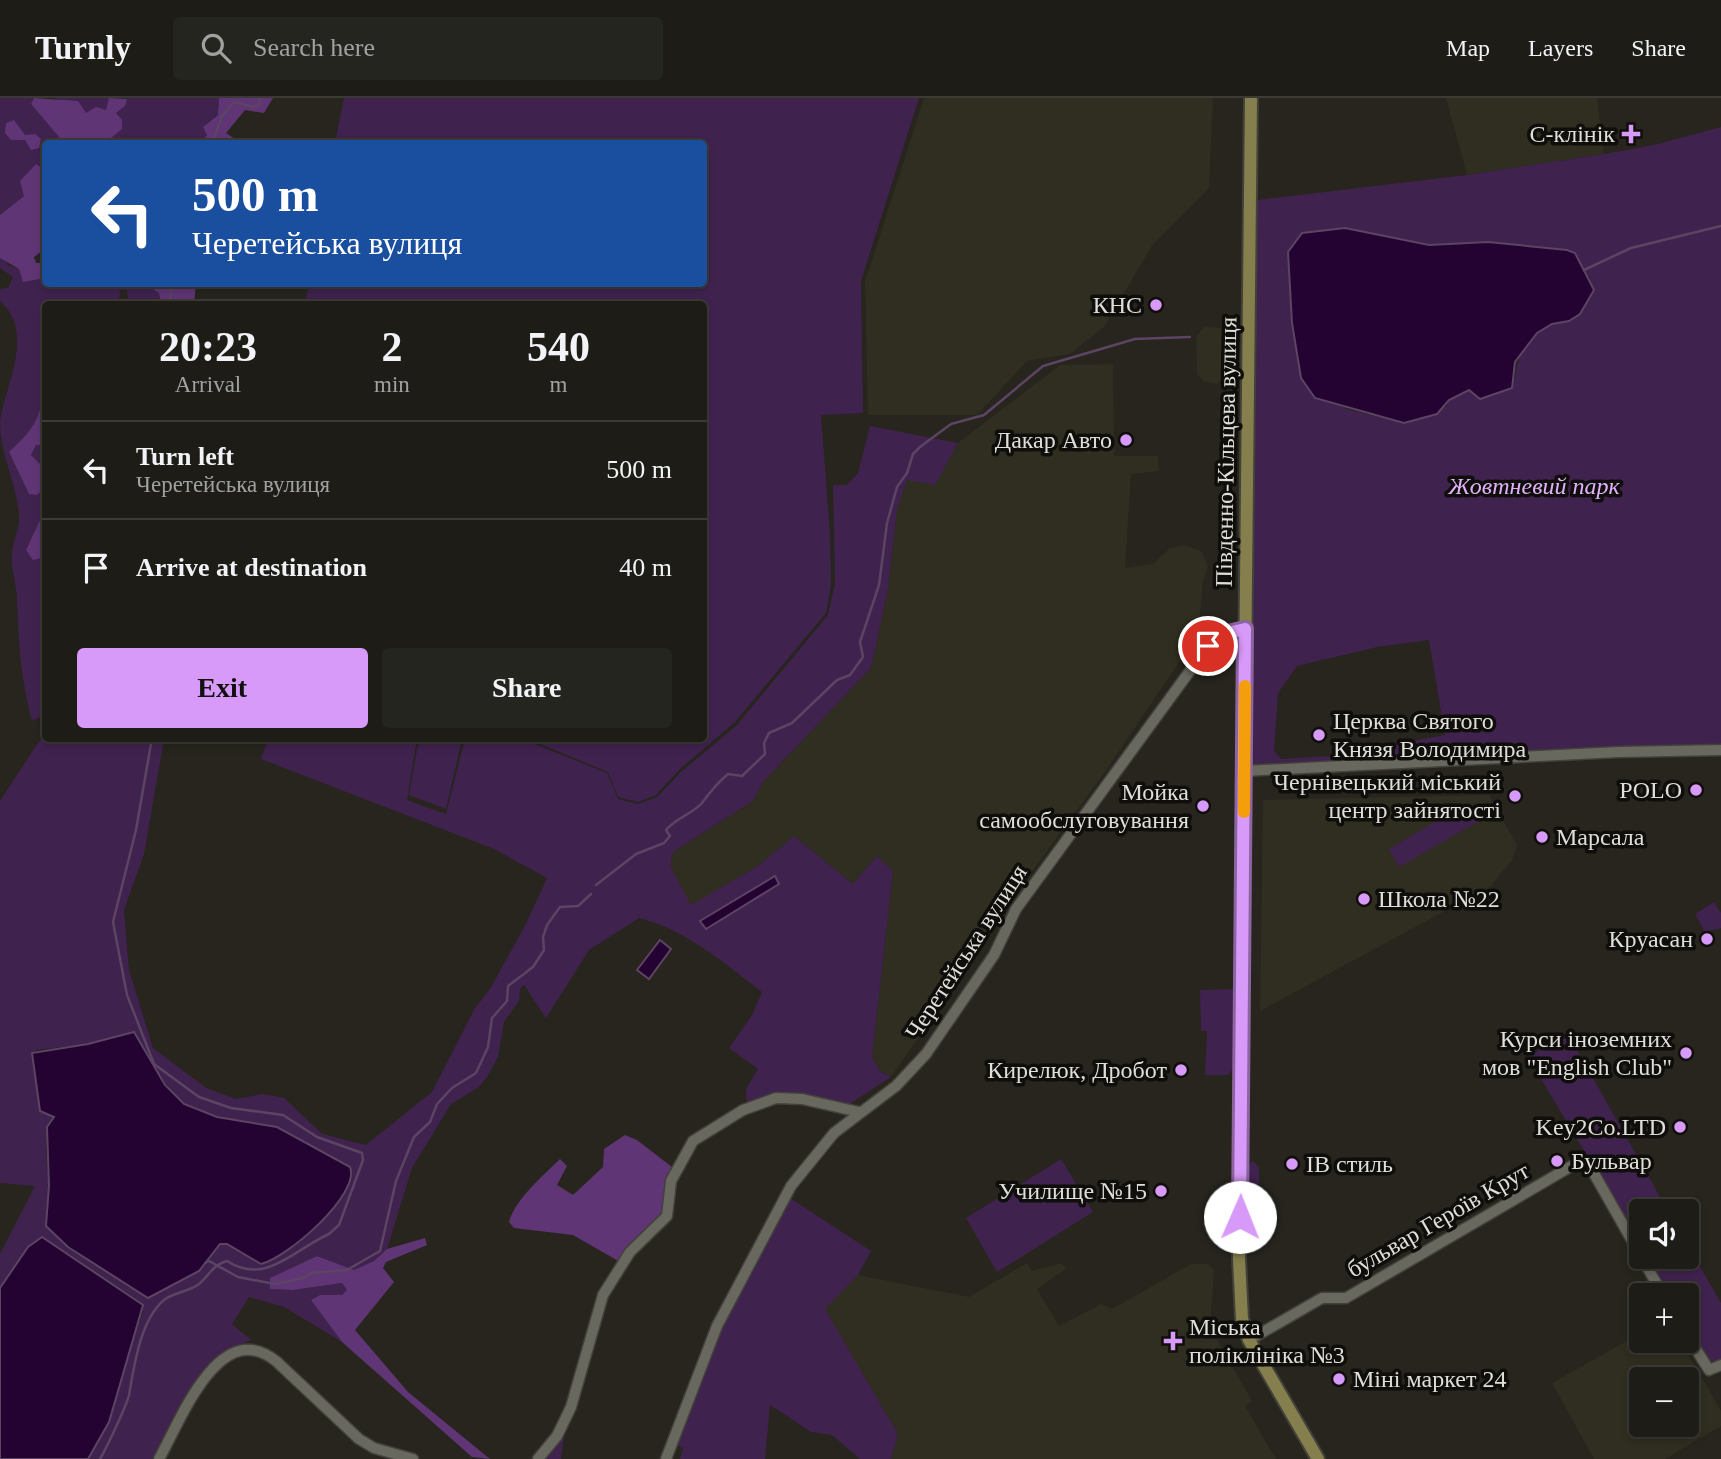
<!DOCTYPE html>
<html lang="en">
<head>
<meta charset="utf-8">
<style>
  body { margin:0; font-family:"Times New Roman",serif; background:#25251f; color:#f1f3f6; height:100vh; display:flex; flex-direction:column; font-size:26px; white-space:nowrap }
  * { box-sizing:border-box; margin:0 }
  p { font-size:23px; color:#a0a1a1 }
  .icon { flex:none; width:38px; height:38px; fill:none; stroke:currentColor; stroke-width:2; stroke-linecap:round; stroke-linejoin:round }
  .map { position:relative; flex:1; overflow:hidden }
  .side { position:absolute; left:42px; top:203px; width:665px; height:441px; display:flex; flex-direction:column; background:#1d1c16; border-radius:7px; box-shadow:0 4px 10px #0003,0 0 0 2px #3b3a35 }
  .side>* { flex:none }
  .guide { position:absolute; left:42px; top:42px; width:665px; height:147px; border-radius:7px; box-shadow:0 4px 10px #0003,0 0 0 2px #3b3a35; background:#1a4fa0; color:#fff; overflow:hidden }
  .controls { position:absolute; left:1629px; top:1101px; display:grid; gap:14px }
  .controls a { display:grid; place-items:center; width:70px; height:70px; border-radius:7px; background:#1d1c16; box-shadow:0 4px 10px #0003,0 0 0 2px #3b3a35; font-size:35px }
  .pin { position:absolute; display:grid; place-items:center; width:60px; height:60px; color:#fff; margin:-30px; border:4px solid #fff; border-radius:50%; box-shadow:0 2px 7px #0007 }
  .me { position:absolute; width:77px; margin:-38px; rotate:1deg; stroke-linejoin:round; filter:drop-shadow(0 0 5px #0008) }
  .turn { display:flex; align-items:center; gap:24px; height:147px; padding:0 35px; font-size:32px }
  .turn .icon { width:91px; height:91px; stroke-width:2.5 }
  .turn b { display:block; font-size:49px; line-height:60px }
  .eta { display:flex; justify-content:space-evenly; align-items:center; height:119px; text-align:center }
  .eta b { font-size:42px; font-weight:600; line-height:49px }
  .action { display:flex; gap:14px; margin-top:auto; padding:14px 35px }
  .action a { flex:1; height:80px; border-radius:7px; background:#d89af8; color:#111; font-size:28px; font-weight:600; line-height:80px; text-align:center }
  .action a+a { background:#25251f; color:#f1f3f6 }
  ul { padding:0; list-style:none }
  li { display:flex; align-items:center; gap:21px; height:98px; padding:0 35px; border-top:2px solid #3b3a35 }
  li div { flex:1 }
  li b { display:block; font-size:26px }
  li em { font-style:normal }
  header { display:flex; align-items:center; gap:42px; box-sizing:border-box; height:98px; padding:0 35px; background:#1d1c16; border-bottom:2px solid #3b3a35 }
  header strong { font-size:33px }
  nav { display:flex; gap:38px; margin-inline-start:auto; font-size:24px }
  .search { width:490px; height:63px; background:#25251f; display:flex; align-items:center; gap:18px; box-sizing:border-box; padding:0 24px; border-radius:7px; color:#a0a1a1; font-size:26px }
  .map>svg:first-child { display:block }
  .built { fill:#302e20; fill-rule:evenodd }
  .green { fill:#40224f; fill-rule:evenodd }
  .forest { fill:#603575 }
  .water { fill:#240231; stroke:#5c4463; stroke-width:2 }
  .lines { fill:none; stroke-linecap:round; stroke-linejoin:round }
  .stream { stroke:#5c4463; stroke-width:2.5 }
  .minor-casing { stroke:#42413a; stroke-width:13 }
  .major-casing { stroke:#42413a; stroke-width:16 }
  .minor { stroke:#69685f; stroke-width:10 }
  .major { stroke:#857e4d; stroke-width:12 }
  .route-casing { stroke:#8c64a1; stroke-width:18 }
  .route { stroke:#d89af8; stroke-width:12 }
  .slow { stroke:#f59e0b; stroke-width:12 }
  .poi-dot { fill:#d89af8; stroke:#0f0e0b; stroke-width:2.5 }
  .labels { text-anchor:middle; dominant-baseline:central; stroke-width:7; stroke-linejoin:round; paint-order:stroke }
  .poi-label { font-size:24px; fill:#dfded9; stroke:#0f0e0b; text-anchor:end }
  .street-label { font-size:24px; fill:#dfded9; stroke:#0f0e0b }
  .park-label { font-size:24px; font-style:italic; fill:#e2b1fc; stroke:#0f0e0b }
</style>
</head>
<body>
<header>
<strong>Turnly</strong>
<div class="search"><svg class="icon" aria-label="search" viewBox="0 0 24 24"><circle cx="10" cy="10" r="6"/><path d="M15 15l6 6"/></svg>Search here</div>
<nav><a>Map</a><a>Layers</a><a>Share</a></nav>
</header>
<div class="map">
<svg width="1721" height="1361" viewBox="0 0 1721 1361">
  <rect width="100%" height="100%" fill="#27251e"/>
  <path class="built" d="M924 0H1213L1209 90 1153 146 1104 229 1070 256 1027 263 977 317H868L865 184Z
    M1446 0H1597L1604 56 1467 77Z
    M1226 227 1236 228V250L1218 286 1203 283 1197 276 1196 239 1204 229 1226 230Z
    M1113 266 1114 358H1158L1159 373 1131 376 1125 470 1153 466 1170 450 1185 447 1202 454 1208 468 1203 483 1198 536 1105 674 966 863 970 866 891 979 880 973 872 959 893 773 877 758 853 786 794 738 758 768 691 808 670 769 673 754 753 703 763 684 871 570 888 492 897 411 907 381 935 386 958 345 1060 267Z
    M1489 697 1517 747 1512 762 1491 788 1260 913 1263 702Z
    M1027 1165 1032 1173 1062 1165 1066 1171 1037 1191 1059 1228 1101 1206 1112 1211 1191 1166H1208L1214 1172 1210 1229 1252 1303 1245 1308 1276 1361H891L898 1336 824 1211 858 1177 969 1199Z
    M1641 1235 1642 1242 1681 1243 1721 1313V1328L1665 1361H1594L1552 1285ZM1687 1281V1326H1642V1281Z"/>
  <path class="green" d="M0 0H34L31 6 65 45 46 46 45 71 37 66 24 98 0 117Z
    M55 0H109L110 5 106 12 86 15Z
    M127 0H219L218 17 207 25V37L201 45H114L111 40 122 30 116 15Z
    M344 0H919L861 183 863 315 821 317 830 434 831 487 826 515 735 624 680 671 656 697 638 704 618 699 608 674 528 641 704 640V206H305L309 186H704V46L335 45Z
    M1721 29V652L1244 673 1250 103 1467 77 1604 56 1654 47ZM1345 130 1429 147 1488 144 1567 152 1590 180 1580 216C1570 222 1564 221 1554 225 1531 234 1516 258 1515 281L1480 301 1469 292 1449 302 1447 308 1404 325 1346 311 1301 280 1292 225 1288 155ZM1429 542 1445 637 1332 658 1281 661 1274 653 1278 595 1297 568 1377 549Z
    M3 159 8 167 19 171 23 183 45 180 46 186H145L159 195 161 206H128L127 192H120L119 206H46L45 296 41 298C42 323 26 338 9 355L29 395 42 394 45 389V411L26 452 44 459 46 456 45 617 32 623C20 576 19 549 17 502 17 486 10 470 12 454 13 442 20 430 19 418 17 385 0 357 0 324 5 287 36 235 0 203V191L8 190 13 179 0 170V160Z
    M870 328 958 345 935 387 907 382 897 411 888 492 871 570 763 684 753 703 673 754 670 768 691 807 758 768 794 738 853 786 877 758 893 773 872 959 880 973 891 979 845 1009 791 999 747 1012 746 991 758 971 729 950 752 917 762 894C724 865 687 832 639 820L589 852 546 920 524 887 520 891 519 903 504 924 498 959 487 979 479 989 451 1006 412 1070 387 1151 374 1163 354 1172 317 1158 270 1180V1191L293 1192 342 1185 348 1192 342 1197H320L311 1202 342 1244 284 1209 249 1199 232 1226 251 1242C196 1261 178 1313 152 1361H88C117 1316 124 1263 143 1214L141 1204 55 1147 28 1149 0 1190V1156L35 1088 0 1085V703L38 645 45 637 46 640 164 641 144 756 124 812 129 872 153 950 206 990 236 1001 262 996 284 1000 322 1036 366 1047 432 994 475 910 490 891 526 826 547 780 494 751 261 661 268 641H417L407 702 446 716 465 641H522L607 675 618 701 638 706 657 699 681 674 737 627 828 517 835 486 833 387H847L858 375ZM775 778 706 831 701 822ZM131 934 136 936 158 977 184 1006 217 1019 277 1029 350 1069 314 1131 296 1147 259 1165 227 1146H220L194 1175 148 1200 68 1149 46 1128 49 1088 46 1053 49 1024 54 1018 40 1013 32 961 36 952 88 946Z
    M36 347H45V366L41 368 31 357Z
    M419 641H462L446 711 409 697Z
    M1485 707 1491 716 1399 769 1389 751 1462 708 1467 717Z
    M1714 804 1721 815V830L1705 834 1695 816Z
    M1235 891 1233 971 1228 977H1205L1207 933H1201L1200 892Z
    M1568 936 1668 1113H1642L1641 1148 1528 959Z
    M1061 1061 1093 1114 997 1174 966 1120Z
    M1253 1063 1259 1069 1260 1119 1253 1125 1249 1121V1066Z
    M784 1096 871 1153 858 1177 825 1211 898 1336 891 1361H860L832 1337 811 1334 770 1307 765 1361H680L683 1350 668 1343 708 1234Z
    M1687 1146 1721 1205V1262L1713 1267 1687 1224V1197H1671L1648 1159 1687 1158Z
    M567 1317 561 1361H540Z"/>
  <path class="forest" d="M34 0 78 3 86 15 96 9 106 12 109 0 127 1 125 8 116 15 122 22V31L111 40 114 45 65 46 31 6Z
    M219 0H273L264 15 245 12 226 35 241 45H201L207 37 203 29 218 17Z
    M14 22 25 37 35 36 41 41 39 50 31 52 25 42H11L5 35 6 25Z
    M36 66 45 71V132L41 137 46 150 34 159 36 165H45V180L23 184 19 171 0 160V117L24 98 20 83Z
    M145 186H196L194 206H161L159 195Z
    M45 296V347H36L31 357 41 367 45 366V389L37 397 29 396 9 354C26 338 42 323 41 298Z
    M45 411V459L33 462 26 452Z
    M625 1037 637 1042 672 1069C666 1125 657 1125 620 1164L573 1137 514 1130 509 1124C516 1100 543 1078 560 1061L567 1068 557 1087 573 1097 603 1069 604 1051Z
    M425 1140 427 1147 386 1164 383 1170 394 1184 355 1232 408 1294 490 1361 472 1359 342 1244 311 1202 320 1197H342L347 1192 342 1185 293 1192 270 1191V1180L317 1158 354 1172 374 1163 387 1151Z"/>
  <path class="water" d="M1345 130 1429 147 1488 144 1567 152 1575 155 1594 192 1580 216 1569 223 1552 226 1537 235 1515 264 1512 290 1480 301 1469 292 1449 302 1437 316 1404 325 1315 300 1301 280 1292 225 1288 154 1302 135Z
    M775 778 779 786 706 831 700 823Z
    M660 842 671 851 649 881 637 872Z
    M134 934 165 987 184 1006 217 1019 277 1029 350 1069C361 1096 287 1160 261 1166L227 1146H220L199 1173 148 1200 68 1149 46 1128 49 1088 47 1029 54 1019 40 1013 32 955 88 946Z
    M42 1139 143 1207 109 1324 88 1361H0V1190L28 1149Z"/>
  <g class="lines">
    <path class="stream" d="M212 46 222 18 234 4 254 9 259 7 260 0
      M1584 172 1631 150 1721 128
      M168 186 171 194 170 206
      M596 787 636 756 664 745 670 738 666 732C676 720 692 716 702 705 710 694 717 685 728 676L742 678 765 656 764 645 769 635 792 625 837 582 850 577 863 559 860 544 879 487 887 425 897 389 907 375 913 356 920 349 951 326 984 317 1043 268 1135 241 1190 239
      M205 1165 209 1163 238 1179 275 1186 304 1180 311 1175 347 1172 380 1153 396 1083 414 1039 430 1024 437 1006 452 990 476 975 488 949 492 920 507 903 508 888 533 869 544 852 543 839 547 827 560 809 578 808 591 796
      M100 1361C107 1349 126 1309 129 1297 134 1269 140 1222 164 1202 174 1194 189 1194 199 1186 210 1177 212 1167 227 1163 266 1188 293 1152 329 1136L339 1127 363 1062 362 1055 317 1039 283 1017 231 1010 199 999 154 966 127 897 113 824 136 732 152 640"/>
    <g class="minor-casing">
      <path id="minor" d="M1244 673 1619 654 1721 652
        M1687 1237 1709 1272 1721 1267
        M1249 1242 1322 1200H1346L1575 1066 1588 1065 1663 1197
        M159 1361C181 1322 219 1218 276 1263L359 1341 374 1350 413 1361
        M538 1361 557 1338 571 1309 603 1197 630 1154 667 1118 671 1083 693 1043 743 1012 776 1000 802 1001 859 1014
        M666 1361 717 1228 791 1088 834 1035 896 988 926 956 994 857 1016 811 1203 555 1224 536 1245 531"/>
    </g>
    <g class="major-casing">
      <path id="major" d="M1251 0 1239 1161 1242 1221 1249 1242 1318 1361"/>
    </g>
    <use href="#minor" class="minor"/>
    <use href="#major" class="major"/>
  </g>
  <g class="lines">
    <g class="route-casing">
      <path id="route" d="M1208 548 1224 536 1245 531 1240 1119"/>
    </g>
    <use href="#route" class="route"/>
    <path class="slow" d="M1244 714 1245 588"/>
  </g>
  <g class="poi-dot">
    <path d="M1627.5 25.5h7v7h7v7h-7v7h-7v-7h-7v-7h7z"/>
    <circle cx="1156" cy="207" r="7"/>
    <circle cx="1126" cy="342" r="7"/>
    <circle cx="1319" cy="637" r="7"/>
    <circle cx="1696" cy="692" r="7"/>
    <circle cx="1515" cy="698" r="7"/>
    <circle cx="1203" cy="708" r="7"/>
    <circle cx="1542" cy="739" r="7"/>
    <circle cx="1364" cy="801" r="7"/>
    <circle cx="1707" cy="841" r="7"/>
    <circle cx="1686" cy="955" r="7"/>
    <circle cx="1181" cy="972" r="7"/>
    <circle cx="1680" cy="1029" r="7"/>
    <circle cx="1557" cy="1063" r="7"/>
    <circle cx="1292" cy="1066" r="7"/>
    <circle cx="1161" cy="1093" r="7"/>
    <path d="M1169.5 1232.5h7v7h7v7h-7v7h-7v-7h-7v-7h7z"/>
    <circle cx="1339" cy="1281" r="7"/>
  </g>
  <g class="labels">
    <g class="poi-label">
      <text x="1615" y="36">С-клінік</text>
      <text x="1142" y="207">КНС</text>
      <text x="1112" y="342">Дакар Авто</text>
      <text x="1333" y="623" text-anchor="start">Церква Святого<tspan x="1333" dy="28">Князя Володимира</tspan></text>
      <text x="1501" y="684">Чернівецький міський<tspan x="1501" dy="28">центр зайнятості</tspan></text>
      <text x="1682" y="692">POLO</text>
      <text x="1189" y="694">Мойка<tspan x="1189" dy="28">самообслуговування</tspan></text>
      <text x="1556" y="739" text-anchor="start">Марсала</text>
      <text x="1378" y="801" text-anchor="start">Школа №22</text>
      <text x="1693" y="841">Круасан</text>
      <text x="1672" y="941">Курси іноземних<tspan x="1672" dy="28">мов "English Club"</tspan></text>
      <text x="1167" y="972">Кирелюк, Дробот</text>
      <text x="1666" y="1029">Key2Co.LTD</text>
      <text x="1571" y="1063" text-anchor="start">Бульвар</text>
      <text x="1306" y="1066" text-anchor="start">ІВ стиль</text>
      <text x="1147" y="1093">Училище №15</text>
      <text x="1189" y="1229" text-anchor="start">Міська<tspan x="1189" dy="28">поліклініка №3</tspan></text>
      <text x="1353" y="1281" text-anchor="start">Міні маркет 24</text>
    </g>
    <g class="street-label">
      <text transform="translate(1226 354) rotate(-89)">Південно-Кільцева вулиця</text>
      <text transform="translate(966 854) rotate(-57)">Черетейська вулиця</text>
      <text transform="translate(1438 1122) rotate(-30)">бульвар Героїв Крут</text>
    </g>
    <g class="park-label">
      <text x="1534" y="388">Жовтневий парк</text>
    </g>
  </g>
</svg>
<div class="controls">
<a><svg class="icon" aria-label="sound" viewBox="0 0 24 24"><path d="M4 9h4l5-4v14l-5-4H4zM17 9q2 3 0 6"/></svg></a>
<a>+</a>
<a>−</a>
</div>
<div class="pin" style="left:1208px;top:548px;background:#d93025"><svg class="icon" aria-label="arrive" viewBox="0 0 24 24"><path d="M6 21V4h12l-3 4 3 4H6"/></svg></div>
<svg class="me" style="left:1240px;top:1119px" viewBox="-20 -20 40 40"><circle r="19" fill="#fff"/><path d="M0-13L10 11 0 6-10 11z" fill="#d89af8"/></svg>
<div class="guide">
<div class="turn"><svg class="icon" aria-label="left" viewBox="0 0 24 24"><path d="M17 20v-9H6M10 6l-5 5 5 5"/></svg><div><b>500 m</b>Черетейська вулиця</div></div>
</div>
<section class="side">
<div class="eta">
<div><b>20:23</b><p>Arrival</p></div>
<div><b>2</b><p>min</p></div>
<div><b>540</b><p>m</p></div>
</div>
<ul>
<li><svg class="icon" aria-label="left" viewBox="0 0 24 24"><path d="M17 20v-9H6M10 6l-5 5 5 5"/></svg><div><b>Turn left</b><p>Черетейська вулиця</p></div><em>500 m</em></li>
<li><svg class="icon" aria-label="arrive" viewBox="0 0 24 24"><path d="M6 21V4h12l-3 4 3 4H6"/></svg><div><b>Arrive at destination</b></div><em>40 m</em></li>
</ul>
<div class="action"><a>Exit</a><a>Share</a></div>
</section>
</div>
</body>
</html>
